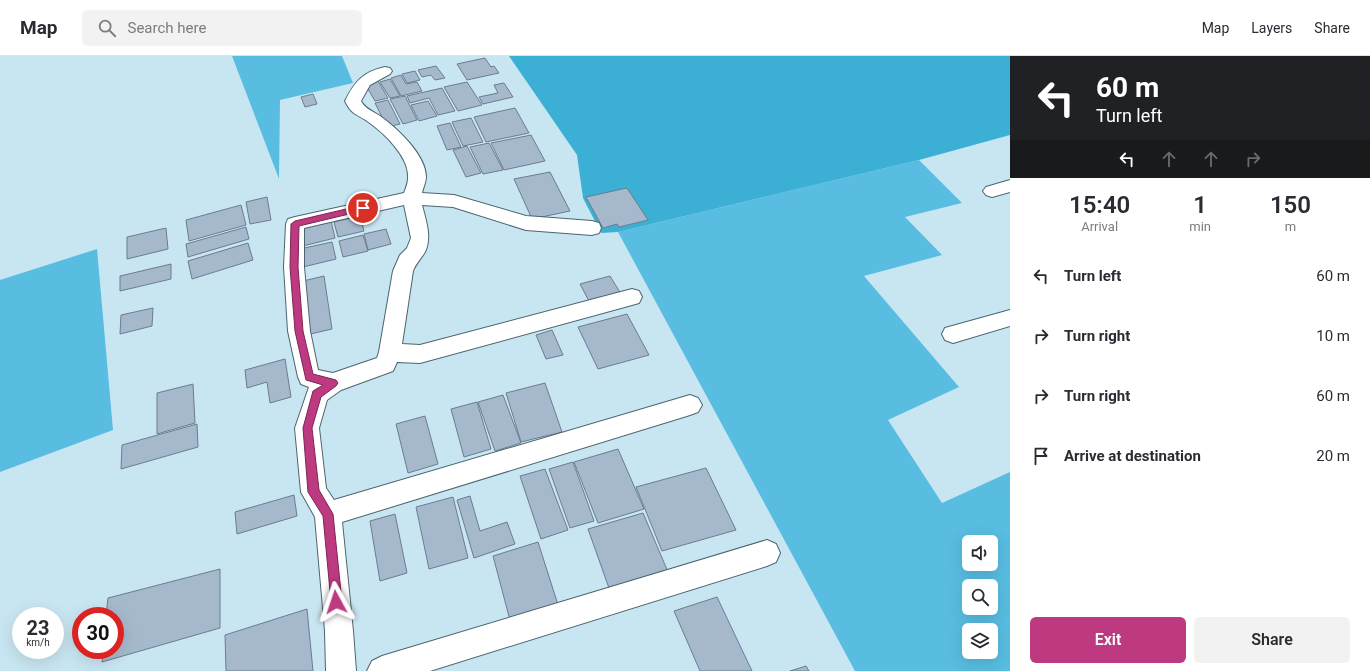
<!DOCTYPE html>
<html lang="en">
<head>
<meta charset="utf-8">
<style>
  body { margin:0; font-family:Roboto,sans-serif; background:#f2f2f3; color:#2b2b33; height:100vh; display:flex; flex-direction:column; font-size:15px; white-space:nowrap }
  * { box-sizing:border-box; margin:0 }
  p { font-size:13px; color:#7c7c81 }
  .icon { flex:none; width:22px; height:22px; fill:none; stroke:currentColor; stroke-width:2; stroke-linecap:round; stroke-linejoin:round }
  .map { position:relative; flex:1; overflow:hidden }
  .details { display:flex; flex-direction:column; background:#fff; width:360px }
  .details>* { flex:none }
  .guide { background:#202124; color:#fff; overflow:hidden }
  .buttons { position:absolute; left:962px; top:479px; display:grid; gap:8px }
  .buttons a { display:grid; place-items:center; width:36px; height:36px; border-radius:6px; background:#fff; box-shadow:0 4px 16px #0002; font-size:20px }
  .speed { position:absolute; left:12px; top:551px; display:flex; gap:8px; font-size:20px; font-weight:700; text-align:center }
  .speed>* { display:grid; place-content:center; width:52px; height:52px; border-radius:50%; background:#fff; box-shadow:0 4px 16px #0002; line-height:1 }
  .speed small { font-size:10px; font-weight:400 }
  .speed .limit { border:6px solid #d22; background:#fff; color:#111 }
  .pin { position:absolute; display:grid; place-items:center; width:34px; height:34px; color:#fff; margin:-17px; border:2px solid #fff; border-radius:50%; box-shadow:0 1px 4px #0007 }
  .me { position:absolute; width:44px; margin:-22px; rotate:355deg; stroke-linejoin:round; filter:drop-shadow(0 0 3px #0008) }
  .turn { display:flex; align-items:center; gap:14px; height:84px; padding:0 20px; font-size:18px }
  .turn .icon { width:52px; height:52px; stroke-width:2.5 }
  .turn b { display:block; font-size:28px; line-height:34px }
  .lanes { display:flex; align-items:center; height:38px; padding:0 20px; background:#0003; justify-content:center; gap:20px; direction:ltr }
  .lanes .off { opacity:.35 }
  .eta { display:flex; justify-content:space-evenly; align-items:center; height:68px; text-align:center }
  .eta b { font-size:24px; font-weight:600; line-height:28px }
  .button { display:flex; gap:8px; margin-top:auto; padding:8px 20px }
  .button a { flex:1; height:46px; border-radius:6px; background:#bd3a81; color:#fff; font-size:16px; font-weight:600; line-height:46px; text-align:center }
  .button a+a { background:#f2f2f3; color:#2b2b33 }
  ul { padding:0; list-style:none }
  li { display:flex; align-items:center; gap:12px; height:60px; padding:0 20px }
  li div { flex:1 }
  li b { display:block; font-size:15px }
  li em { font-style:normal }
  header { display:flex; align-items:center; gap:24px; box-sizing:border-box; height:56px; padding:0 20px; background:#fff; border-bottom:1px solid #e1e1e2 }
  header strong { font-size:19px }
  nav { display:flex; gap:22px; margin-inline-start:auto; font-size:14px }
  .search { width:280px; height:36px; background:#f2f2f3; display:flex; align-items:center; gap:10px; box-sizing:border-box; padding:0 14px; border-radius:6px; color:#7c7c81; font-size:15px }
  main { display:flex; flex:1; min-height:0 }
  .map>svg:first-child { display:block }
  .green { fill:#58bde1; fill-rule:evenodd }
  .forest { fill:#3cafd5 }
  .building { fill:#a6b9cc; stroke:#6b7c8f }
  .lines { fill:none; stroke-linecap:round; stroke-linejoin:round }
  .minor-casing { stroke:#4b656f; stroke-width:2 }
  .minor { fill:#fff; fill-rule:evenodd }
  .route { fill:#bd3a81; stroke:#7b2654 }
</style>
</head>
<body>
<header>
<strong>Map</strong>
<div class="search"><svg class="icon" aria-label="search" viewBox="0 0 24 24"><circle cx="10" cy="10" r="6"/><path d="M15 15l6 6"/></svg>Search here</div>
<nav><a>Map</a><a>Layers</a><a>Share</a></nav>
</header>
<main>
<div class="map">
<svg width="1010" height="615" viewBox="0 0 1010 615">
  <rect width="100%" height="100%" fill="#c8e6f2"/>
  <path class="green" d="M232 0H342L353 27 280 44 279 123Z
    M919 104 962 147 905 161 942 199 864 220 959 331 888 364 942 447 1010 416V615H855L618 176ZM969 486H991V508H969ZM969 530H991V552H969ZM969 574H991V596H969Z
    M97 193 113 374 0 416V224Z"/>
  <path class="forest" d="M509 0H1010V79L919 104 618 176 601 177 583 142 577 99Z"/>
  <path class="building" d="M485 2 491 11 494 10 499 17 467 24 457 8Z
    M436 10 445 22 435 24 431 19 422 21 418 14Z
    M415 15 420 24 407 27 402 18Z
    M401 19 406 28 417 26 422 35 401 40 391 22Z
    M390 23 400 40 390 42 380 26Z
    M378 25 388 42 375 45 365 28Z
    M467 26 482 49 458 55 444 31Z
    M504 27 513 41 483 48 479 41 498 37 494 29Z
    M442 32 455 55 438 59 429 42 410 47 407 40Z
    M313 38 317 48 305 51 301 41Z
    M405 40 417 64 403 68 390 43Z
    M388 44 400 68 387 71 375 47Z
    M428 45 437 60 419 65 411 49Z
    M515 52 529 77 486 86 474 61Z
    M471 62 483 86 463 90 452 66Z
    M450 67 461 91 447 94 437 70Z
    M531 79 545 105 504 114 491 87Z
    M489 87 503 114 483 118 470 91Z
    M467 90 481 117 466 121 453 94Z
    M550 116 570 155 532 163 514 123Z
    M627 132 648 164 619 171 617 168 603 172 586 141Z
    M267 141 271 164 250 168 246 146Z
    M241 149 246 169 189 185 186 164Z
    M360 160 364 175 338 181 334 166Z
    M331 165 335 182 303 190 300 172Z
    M246 171 249 183 188 201 186 188Z
    M166 172 168 193 127 203V181Z
    M386 173 391 188 368 194 364 178Z
    M363 179 368 195 343 201 339 185Z
    M332 186 336 203 303 211 300 193Z
    M248 187 253 204 192 223 188 205Z
    M171 208V223L120 235V220Z
    M324 220 332 273 306 279 299 226Z
    M610 220 621 238 590 247 580 228Z
    M153 252 152 270 120 278 121 259Z
    M627 258 649 299 598 313 578 271Z
    M552 274 563 299 546 303 536 279Z
    M285 303 291 341 270 347 267 326 247 332 245 314Z
    M545 327 562 376 521 386 506 337Z
    M193 328 195 367 157 378V337Z
    M503 339 521 387 495 395 478 346Z
    M477 346 491 393 464 401 451 353Z
    M425 360 438 408 408 417 396 368Z
    M197 368 198 391 121 413 122 389Z
    M618 393 644 453 598 467 574 406Z
    M573 406 594 465 570 472 549 413Z
    M706 412 736 474 662 495 636 431Z
    M545 413 568 474 541 483 520 420Z
    M294 439 297 460 237 478 235 456Z
    M470 440 480 475 507 466 515 488 474 502 457 444Z
    M453 441 468 502 429 513 416 451Z
    M643 457 668 516 610 535 588 473Z
    M395 458 407 517 380 525 370 465Z
    M538 486 559 552 511 568 493 500Z
    M220 513V572L102 606 103 594H115V560H106L108 542Z
    M717 541 752 615H700L674 555Z
    M307 553 313 615H226L225 579Z
    M806 610 809 615H790Z"/>
  <g class="lines">
    <g class="minor-casing">
      <path id="minor" d="M385 11 390 12 392 15 390 18 370 29 361 45C365 53 373 55 380 60 397 72 426 99 426 121 426 126 423 132 422 137L454 139 526 160 592 165 599 167 601 172 599 177 592 179 526 174 453 151 422 149C426 165 432 181 425 196 421 203 416 207 413 215L402 288 420 289 632 233 639 235 642 241 639 247 632 249 420 307 397 306 393 315 341 334 327 344 319 372 326 432 334 444 690 339 698 342 702 349 698 356 690 359 342 466 353 575 356 615H326L325 575 315 461 301 436 295 372 309 331 301 328 298 321 288 275 284 211 286 168 288 163 295 161 404 137C406 132 408 127 408 122 410 101 383 76 367 65 355 57 352 59 345 45 355 25 363 16 385 11ZM404 149 411 182 407 192 400 199 393 215 379 296 377 302 333 317 318 314 310 275 304 211V172Z
        M1010 124V136L992 141 986 139 983 135 986 131Z
        M1010 254V270L953 287 945 284 942 278 945 272Z
        M767 484 776 488 780 497 776 506 767 510 430 615H367L372 605 382 600Z"/>
    </g>
    <use href="#minor" class="minor"/>
  </g>
  <path class="route" d="M363 149 367 152 366 154 299 170 298 211 303 275 313 318 336 324 338 327 336 330 321 341 312 372 319 434 333 458 342 546 340 550 336 552 332 550 331 546 323 460 308 436 303 372 313 335 323 329 306 324 295 275 290 211 291 168 295 165Z"/>
</svg>
<div class="buttons">
<a><svg class="icon" aria-label="sound" viewBox="0 0 24 24"><path d="M4 9h4l5-4v14l-5-4H4zM17 9q2 3 0 6"/></svg></a>
<a><svg class="icon" aria-label="search" viewBox="0 0 24 24"><circle cx="10" cy="10" r="6"/><path d="M15 15l6 6"/></svg></a>
<a><svg class="icon" aria-label="layers" viewBox="0 0 24 24"><path d="M12 4l9 5-9 5-9-5zM3 14l9 5 9-5"/></svg></a>
</div>
<div class="speed"><div>23<small>km/h</small></div><div class="limit">30</div></div>
<div class="pin" style="left:363px;top:152px;background:#d93025"><svg class="icon" aria-label="arrive" viewBox="0 0 24 24"><path d="M6 21V4h12l-3 4 3 4H6"/></svg></div>
<svg class="me" style="left:336px;top:546px" viewBox="-20 -20 40 40"><path d="M0-17L14 15 0 8-14 15z" fill="#bd3a81" stroke="#fff" stroke-width="4"/></svg>
</div>
<section class="details">
<div class="guide">
<div class="turn"><svg class="icon" aria-label="left" viewBox="0 0 24 24"><path d="M17 20v-9H6M10 6l-5 5 5 5"/></svg><div><b>60 m</b>Turn left</div></div>
<div class="lanes"><svg class="icon" aria-label="left" viewBox="0 0 24 24"><path d="M17 20v-9H6M10 6l-5 5 5 5"/></svg><svg class="icon off" aria-label="ahead" viewBox="0 0 24 24"><path d="M12 20V5M6 11l6-6 6 6"/></svg><svg class="icon off" aria-label="ahead" viewBox="0 0 24 24"><path d="M12 20V5M6 11l6-6 6 6"/></svg><svg class="icon off" aria-label="right" viewBox="0 0 24 24"><path d="M7 20v-9h11M14 6l5 5-5 5"/></svg></div>
</div>
<div class="eta">
<div><b>15:40</b><p>Arrival</p></div>
<div><b>1</b><p>min</p></div>
<div><b>150</b><p>m</p></div>
</div>
<ul>
<li><svg class="icon" aria-label="left" viewBox="0 0 24 24"><path d="M17 20v-9H6M10 6l-5 5 5 5"/></svg><div><b>Turn left</b></div><em>60 m</em></li>
<li><svg class="icon" aria-label="right" viewBox="0 0 24 24"><path d="M7 20v-9h11M14 6l5 5-5 5"/></svg><div><b>Turn right</b></div><em>10 m</em></li>
<li><svg class="icon" aria-label="right" viewBox="0 0 24 24"><path d="M7 20v-9h11M14 6l5 5-5 5"/></svg><div><b>Turn right</b></div><em>60 m</em></li>
<li><svg class="icon" aria-label="arrive" viewBox="0 0 24 24"><path d="M6 21V4h12l-3 4 3 4H6"/></svg><div><b>Arrive at destination</b></div><em>20 m</em></li>
</ul>
<div class="button"><a>Exit</a><a>Share</a></div>
</section>
</main>
</body>
</html>
